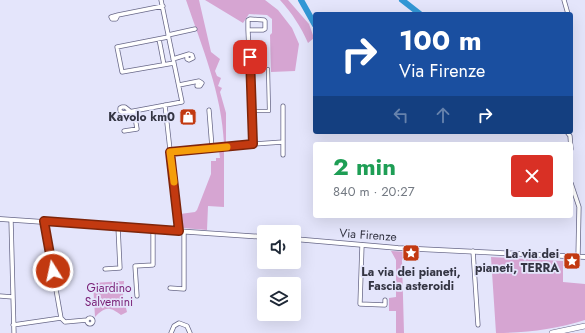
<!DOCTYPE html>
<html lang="it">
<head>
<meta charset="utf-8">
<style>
  body { margin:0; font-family:Jost,sans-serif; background:#f2f2f3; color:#1f2937; height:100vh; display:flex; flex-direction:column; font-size:15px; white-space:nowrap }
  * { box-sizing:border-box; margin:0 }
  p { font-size:13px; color:#747a83 }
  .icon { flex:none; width:22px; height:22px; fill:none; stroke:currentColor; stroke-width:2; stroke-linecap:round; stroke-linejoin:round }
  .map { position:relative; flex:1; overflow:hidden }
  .drawer { position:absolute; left:313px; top:142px; width:260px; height:76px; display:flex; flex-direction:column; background:#fff; border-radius:4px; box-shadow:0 4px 16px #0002 }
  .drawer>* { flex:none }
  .top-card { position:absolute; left:313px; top:12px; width:260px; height:122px; border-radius:4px; box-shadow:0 4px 16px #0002; background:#1a4fa0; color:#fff; overflow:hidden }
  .fabs { position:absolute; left:257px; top:225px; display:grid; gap:8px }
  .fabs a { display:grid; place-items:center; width:44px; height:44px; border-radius:4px; background:#fff; box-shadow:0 4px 16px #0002; font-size:20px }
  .pin { position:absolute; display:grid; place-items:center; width:34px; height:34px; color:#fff; margin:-17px; border-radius:8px; box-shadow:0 2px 6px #0006 }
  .me { position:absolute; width:44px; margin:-22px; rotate:350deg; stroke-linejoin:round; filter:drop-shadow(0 0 3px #0008) }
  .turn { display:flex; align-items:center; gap:14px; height:84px; padding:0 20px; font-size:18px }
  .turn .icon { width:52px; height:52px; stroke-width:2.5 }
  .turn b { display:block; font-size:28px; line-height:34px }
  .lanes { display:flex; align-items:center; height:38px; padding:0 20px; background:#0003; justify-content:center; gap:20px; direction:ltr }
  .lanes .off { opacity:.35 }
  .round { display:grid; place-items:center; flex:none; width:42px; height:42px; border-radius:4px; background:#f2f2f3 }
  .overview { display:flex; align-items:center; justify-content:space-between; height:68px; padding:0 20px }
  h1 { font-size:24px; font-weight:700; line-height:30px; color:#1e9e55 }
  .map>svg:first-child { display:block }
  .green { fill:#d6a5d2 }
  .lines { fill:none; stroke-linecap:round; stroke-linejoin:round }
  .river { stroke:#3297d5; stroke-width:6 }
  .pedestrian-casing { stroke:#686888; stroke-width:4 }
  .minor-casing { stroke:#686888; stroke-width:5 }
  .tertiary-casing { stroke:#686888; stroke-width:5.5 }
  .primary-casing { stroke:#686888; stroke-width:6 }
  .pedestrian { stroke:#fff; stroke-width:2.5 }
  .minor { stroke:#fff; stroke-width:3.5 }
  .tertiary { stroke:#fff; stroke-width:4 }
  .primary { stroke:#fff; stroke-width:5 }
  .route-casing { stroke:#7e250a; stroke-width:10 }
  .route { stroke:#c23910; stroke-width:7 }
  .slow { stroke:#f59e0b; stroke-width:7 }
  .labels { text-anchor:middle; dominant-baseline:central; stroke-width:3.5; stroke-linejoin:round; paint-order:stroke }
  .poi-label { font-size:12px; font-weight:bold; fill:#343543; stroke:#e4e5fb; text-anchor:end }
  .street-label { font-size:12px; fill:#343543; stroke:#e4e5fb }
  .park-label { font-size:12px; fill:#781e75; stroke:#e4e5fb }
</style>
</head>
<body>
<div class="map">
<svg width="585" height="333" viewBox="0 0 585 333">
  <rect width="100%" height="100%" fill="#e4e5fb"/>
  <path class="green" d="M186 0H199L211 52 220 59 215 71 217 76 221 78 218 86 222 88 220 92 226 113V144H224C222 94 202 47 186 0Z
    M205 0H265L278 10 292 28 299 44 295 71 271 72 270 35 272 33V19L267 15 249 14 243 23Z
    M280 0H288L309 24 314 38 308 43C301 27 292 13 280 0Z
    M224 149V207L208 206 207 230 183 228 181 226 180 214 195 212 197 210 211 174V161H216V158H220L219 150Z
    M391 251 410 252 404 256 402 260 404 333H396V311H389V298L396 297V260Z
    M491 257 563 261V282L585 284V320C556 329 526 333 496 333Z
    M124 281 123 296 127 312 121 315C109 306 105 307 95 317L93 283Z"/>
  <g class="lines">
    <path class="river" d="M301 0 315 25
      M402 0 420 14"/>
    <g class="pedestrian-casing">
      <path id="pedestrian" d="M252 111H269L268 69"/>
    </g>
    <g class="minor-casing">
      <path id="minor" d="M564 0 568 14
        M118 15 116 19H112L111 17 118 15 163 6
        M168 35 195 29
        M168 37 117 47 122 72 174 63
        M159 39 164 65
        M173 59 189 54 192 55 193 58 189 60 187 59V55
        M179 85 199 81 202 83 200 86H197L198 82
        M165 105 179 231
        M283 106V142
        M209 110 212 148
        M130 111 125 107H122L120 108V111L123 113 182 102 161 0
        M124 131 137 129 134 111
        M567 132 570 136 571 149
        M253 144 283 142V155
        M170 152 253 144 248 30V20L250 19 264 20 265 21V29L263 30H248
        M571 183 579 207 578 257
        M11 220 14 333
        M362 245 360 304 385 305V300
        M473 251 478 325
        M105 269 120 268 118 227
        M170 288 184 289V232
        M0 296 13 297
        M137 296 135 266 153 265V229
        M87 321a3 3 0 1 1 6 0a3 3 0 1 1-6 0Z
        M61 318 65 322 87 320
        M13 325 61 318 44 221
        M171 333 174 326 179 323 187 326 190 333"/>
    </g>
    <g class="tertiary-casing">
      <path id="tertiary" d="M0 219 264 237
        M294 239 398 248 585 257"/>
    </g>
    <g class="primary-casing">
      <path id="primary" d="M552 333 585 326"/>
    </g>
    <use href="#pedestrian" class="pedestrian"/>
    <use href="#minor" class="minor"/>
    <use href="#tertiary" class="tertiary"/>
    <use href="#primary" class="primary"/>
  </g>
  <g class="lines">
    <g class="route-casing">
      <path id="route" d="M53 271 44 221 179 231 170 152 253 144 250 57"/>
    </g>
    <use href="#route" class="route"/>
    <path class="slow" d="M174 182 170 152 227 147"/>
  </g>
  <defs>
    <g id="shop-square" transform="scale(0.9)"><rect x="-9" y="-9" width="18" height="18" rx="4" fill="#c23910" stroke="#e4e5fb"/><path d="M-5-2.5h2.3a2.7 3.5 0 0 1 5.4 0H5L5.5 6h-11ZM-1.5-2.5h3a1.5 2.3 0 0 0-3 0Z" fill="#fff"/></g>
    <g id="sight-square" transform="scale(0.9)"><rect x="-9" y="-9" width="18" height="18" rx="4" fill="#c23910" stroke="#e4e5fb"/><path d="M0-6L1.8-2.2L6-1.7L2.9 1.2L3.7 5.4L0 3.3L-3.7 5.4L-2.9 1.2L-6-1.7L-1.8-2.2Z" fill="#fff"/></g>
  </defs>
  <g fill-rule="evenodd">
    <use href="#shop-square" x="188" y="117"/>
    <use href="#sight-square" x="411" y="253"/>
    <use href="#sight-square" x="572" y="261"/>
  </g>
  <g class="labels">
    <g class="poi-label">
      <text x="175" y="117">Kavolo km0</text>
      <text x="559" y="254">La via dei<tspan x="559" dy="14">pianeti, TERRA</tspan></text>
      <text x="411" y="272" text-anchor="middle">La via dei pianeti,<tspan x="411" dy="14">Fascia asteroidi</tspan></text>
    </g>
    <g class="street-label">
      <text transform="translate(368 235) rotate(4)">Via Firenze</text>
    </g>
    <g class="park-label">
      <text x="109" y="288">Giardino<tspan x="109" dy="14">Salvemini</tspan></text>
    </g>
  </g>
</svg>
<div class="fabs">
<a><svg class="icon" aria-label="sound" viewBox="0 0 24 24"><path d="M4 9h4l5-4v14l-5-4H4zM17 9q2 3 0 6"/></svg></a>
<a><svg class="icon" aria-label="layers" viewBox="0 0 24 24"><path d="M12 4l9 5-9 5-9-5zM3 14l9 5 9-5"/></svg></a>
</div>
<div class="pin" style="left:250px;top:57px;background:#d93025"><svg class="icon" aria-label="arrive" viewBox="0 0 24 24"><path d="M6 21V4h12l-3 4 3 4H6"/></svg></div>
<svg class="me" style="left:53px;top:271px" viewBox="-20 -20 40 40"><circle r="17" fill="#c23910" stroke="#fff" stroke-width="3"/><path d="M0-11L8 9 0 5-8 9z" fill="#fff"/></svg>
<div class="top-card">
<div class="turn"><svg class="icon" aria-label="right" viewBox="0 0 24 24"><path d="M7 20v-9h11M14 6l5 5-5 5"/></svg><div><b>100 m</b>Via Firenze</div></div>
<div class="lanes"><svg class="icon off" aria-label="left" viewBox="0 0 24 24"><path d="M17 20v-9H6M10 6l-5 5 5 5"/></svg><svg class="icon off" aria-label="ahead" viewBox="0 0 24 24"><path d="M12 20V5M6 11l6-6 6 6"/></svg><svg class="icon" aria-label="right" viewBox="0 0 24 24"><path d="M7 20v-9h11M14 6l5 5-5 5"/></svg></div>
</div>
<section class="drawer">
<div class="overview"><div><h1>2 min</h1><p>840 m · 20:27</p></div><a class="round" style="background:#d93025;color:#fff"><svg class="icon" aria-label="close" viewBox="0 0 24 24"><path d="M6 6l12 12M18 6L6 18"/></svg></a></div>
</section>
</div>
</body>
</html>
